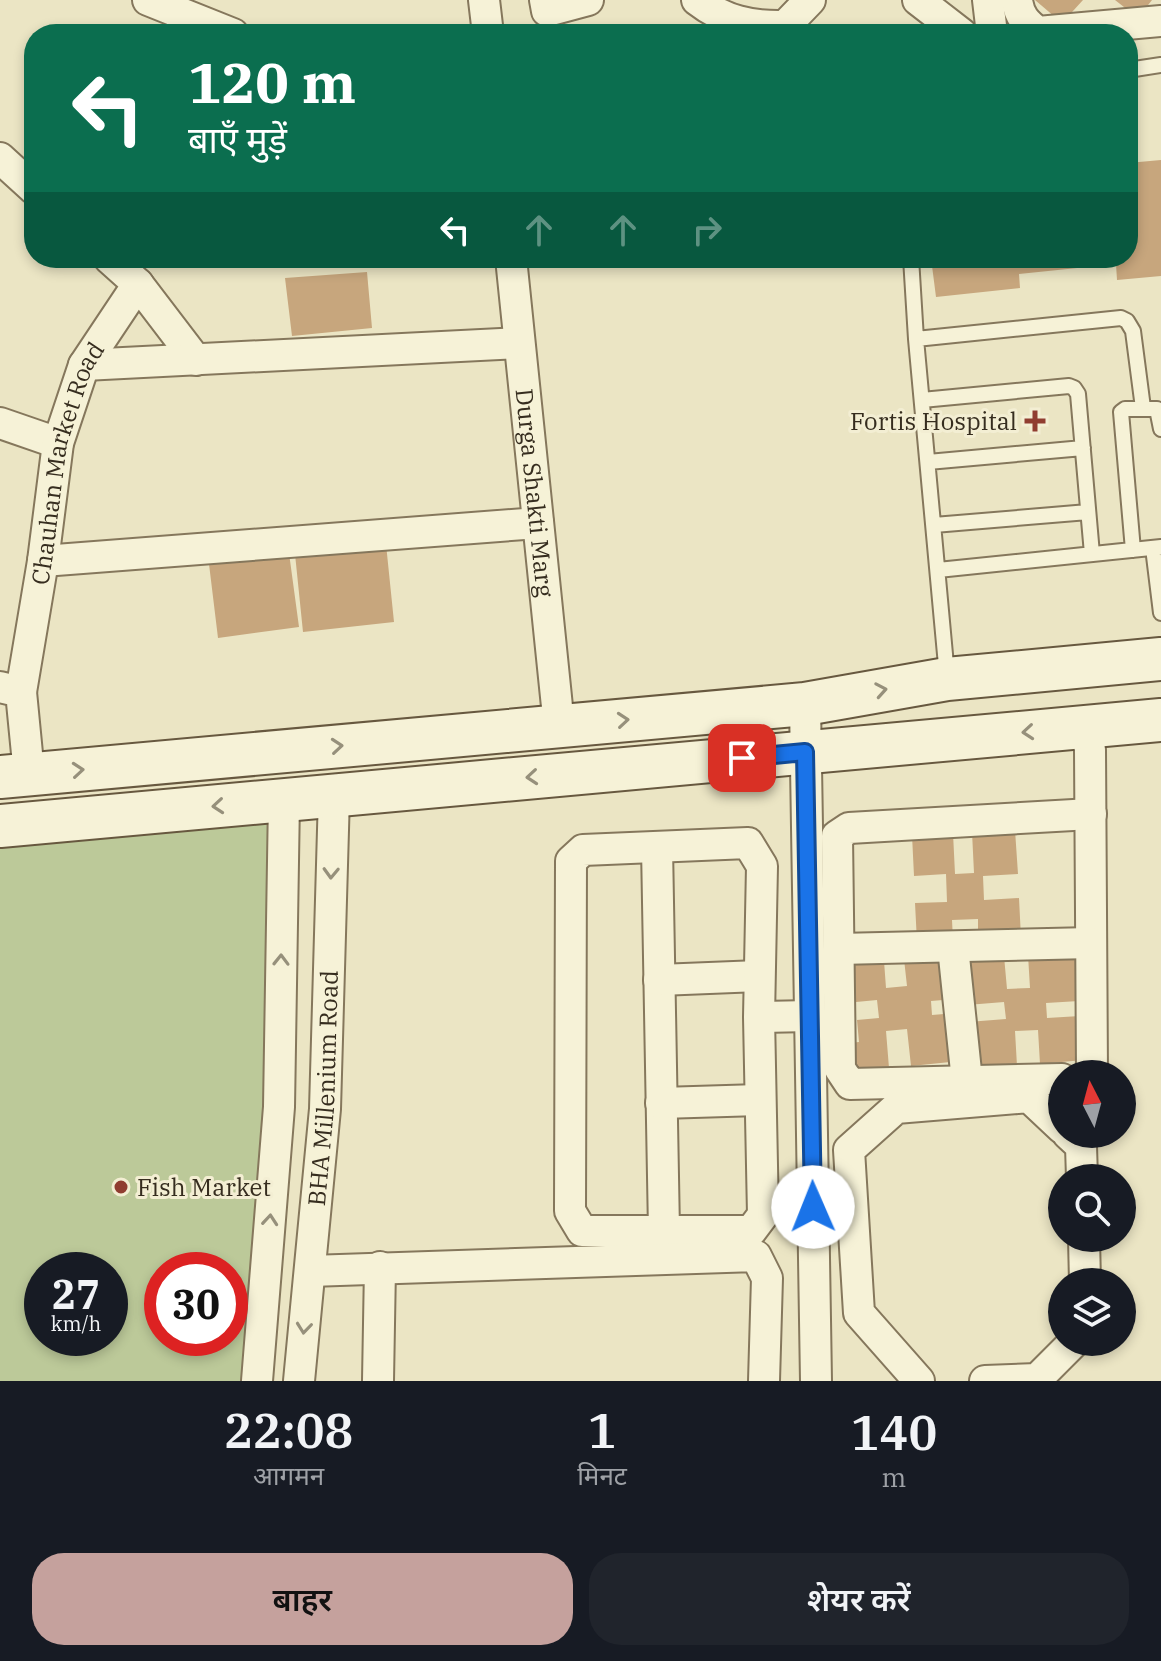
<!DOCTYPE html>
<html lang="hi">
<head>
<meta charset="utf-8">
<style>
  body { margin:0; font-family:"IBM Plex Serif","Noto Sans Devanagari",serif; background:#20242c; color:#f1f3f6; height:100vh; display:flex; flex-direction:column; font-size:30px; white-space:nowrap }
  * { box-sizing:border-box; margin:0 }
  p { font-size:26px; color:#9ea1a6 }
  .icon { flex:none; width:44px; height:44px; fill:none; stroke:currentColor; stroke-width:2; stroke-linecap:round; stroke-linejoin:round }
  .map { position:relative; height:1381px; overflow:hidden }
  .panel { display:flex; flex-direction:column; background:#171b24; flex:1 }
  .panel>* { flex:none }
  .top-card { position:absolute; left:24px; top:24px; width:1114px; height:244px; border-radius:32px; box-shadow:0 4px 12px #0003; background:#0b6e4f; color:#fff; overflow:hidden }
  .needle { width:52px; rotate:354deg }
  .fabs { position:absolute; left:1048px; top:1060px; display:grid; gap:16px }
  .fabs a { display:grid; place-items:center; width:88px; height:88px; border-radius:50%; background:#171b24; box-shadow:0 4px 12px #0003; font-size:40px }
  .speed { position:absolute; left:24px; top:1252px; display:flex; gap:16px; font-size:40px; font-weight:700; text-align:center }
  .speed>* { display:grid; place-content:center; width:104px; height:104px; border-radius:50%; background:#171b24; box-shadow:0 4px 12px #0003; line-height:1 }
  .speed small { font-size:20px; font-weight:400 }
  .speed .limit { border:12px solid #d22; background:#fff; color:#111 }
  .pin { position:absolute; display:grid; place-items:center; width:68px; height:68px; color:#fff; margin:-34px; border-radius:16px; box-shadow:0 4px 12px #0006 }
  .me { position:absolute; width:88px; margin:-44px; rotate:359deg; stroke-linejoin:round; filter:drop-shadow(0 0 6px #0008) }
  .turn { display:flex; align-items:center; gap:28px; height:168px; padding:0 32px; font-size:36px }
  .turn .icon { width:104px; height:104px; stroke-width:2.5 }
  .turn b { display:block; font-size:56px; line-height:68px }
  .lanes { display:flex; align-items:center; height:76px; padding:0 32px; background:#0003; justify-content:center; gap:40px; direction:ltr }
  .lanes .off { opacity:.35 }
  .eta { display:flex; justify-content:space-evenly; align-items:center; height:136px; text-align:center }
  .eta b { font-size:48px; font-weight:600; line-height:56px }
  .cta { display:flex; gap:16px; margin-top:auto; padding:16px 32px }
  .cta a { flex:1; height:92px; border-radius:32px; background:#c5a19d; color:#111; font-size:32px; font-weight:600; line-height:92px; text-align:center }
  .cta a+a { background:#20242c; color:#f1f3f6 }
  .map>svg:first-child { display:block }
  .green { fill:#bcc999; fill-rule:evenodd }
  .building { fill:#c7a67d }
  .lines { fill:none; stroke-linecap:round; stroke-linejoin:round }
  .lane-casing { stroke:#85775c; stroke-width:18 }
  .street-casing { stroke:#85775c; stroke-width:34 }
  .secondary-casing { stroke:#67583f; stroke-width:46 }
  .lane { stroke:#f6f2d7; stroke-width:14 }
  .street { stroke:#f6f2d7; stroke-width:30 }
  .secondary { stroke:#f6f2d7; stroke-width:42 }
  .oneway { stroke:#96907b }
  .route-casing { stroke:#114b97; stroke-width:20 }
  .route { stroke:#1a73e8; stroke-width:14 }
  .poi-dot { fill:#903d30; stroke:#f3eed3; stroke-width:3 }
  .labels { text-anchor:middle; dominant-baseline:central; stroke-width:6; stroke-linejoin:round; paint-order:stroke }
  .poi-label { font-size:24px; fill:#362d1f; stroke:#f3eed3; text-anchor:end }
  .street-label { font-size:24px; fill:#362d1f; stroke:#f3eed3 }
</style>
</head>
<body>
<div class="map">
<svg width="1161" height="1381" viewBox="0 0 1161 1381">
  <rect width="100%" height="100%" fill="#ebe5c4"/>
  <path class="green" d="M284 800 252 1381H0V841ZM42 1270H110V1338H42ZM162 1270H230V1338H162Z"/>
  <path class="building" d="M1035 0H1083L1062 23Z
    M1115 0H1152L1138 18Z
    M1161 160V276L1117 280 1116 264 1019 274 1020 288 936 297 931 258H1128V163Z
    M367 272 372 328 292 336 285 278Z
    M386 544 394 622 303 632 295 554Z
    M289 553 299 627 218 638 209 564Z
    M1015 830 1018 874 983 876 984 900 1019 898 1021 938 978 940V919L952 920 953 940 917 942 915 903 947 902 946 874 914 876 912 835 953 833 955 874 974 873 972 832Z
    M1075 951 1079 1001 1046 1003 1047 1018 1080 1016 1083 1060 1040 1064 1038 1030 1015 1031 1017 1066 971 1069 968 1022 1006 1019 1004 1002 967 1005 964 959 1004 956 1007 989 1030 988 1028 955Z
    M951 955 955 999 931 1001 932 1015 956 1013 960 1061 911 1066 907 1029 886 1031 889 1068 851 1071 849 1043 859 1042 857 1020 879 1018 877 1000 856 1002 854 978 845 964 884 961 886 988 907 986 904 959Z"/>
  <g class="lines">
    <g class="lane-casing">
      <path id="lane" d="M1128 70 1161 65
        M911 258 916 339 947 676
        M916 339 1121 318 1127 321 1133 331 1143 408
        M922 400 1069 386 1074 388 1078 394 1092 554
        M928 462 1083 448
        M934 525 1088 512
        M1153 548 1161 613
        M1133 550 1121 412 1125 409H1157L1161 429
        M938 570 1161 547"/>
    </g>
    <g class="street-casing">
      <g id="street">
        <path d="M148 0 233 34"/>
        <path d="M484 0 488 34"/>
        <path d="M545 0 547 11 588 0"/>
        <path d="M697 0C724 21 751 27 785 26L810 0"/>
        <path d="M918 0 962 34"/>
        <path d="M988 0 992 34"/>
        <path d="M1017 0C1019 16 1026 23 1038 32L1161 21"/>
        <path d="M0 158 34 189"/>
        <path id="s1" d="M511 258 559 726"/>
        <path d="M138 284 196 360"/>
        <path d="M84 365 519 343"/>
        <path d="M0 423 58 443"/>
        <path d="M43 561 538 523"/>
        <path d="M0 687 21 692 29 774"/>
        <path id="s2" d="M21 692 43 561 58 443 84 365 138 284 109 258"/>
        <path d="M805 704 816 1381"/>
        <path d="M1086 727 1090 750 1092 1073 1089 1074"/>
        <path d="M657 847 664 1231"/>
        <path d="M953 947 967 1081"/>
        <path d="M839 949 1091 943"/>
        <path d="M659 980 759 976"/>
        <path d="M759 1017 763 1215 751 1231H582L570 1211 571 861 583 850 748 843 762 866 759 1017 810 1016"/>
        <path d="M1062 1079 850 1084 840 1069 837 836 849 828 1091 814"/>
        <path d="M661 1103 759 1100"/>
        <path d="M1068 1134 1081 1146 1082 1178"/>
        <path d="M1084 1238 1085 1282"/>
        <path d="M310 1271 756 1256 767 1278 764 1381"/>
        <path d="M257 1381 279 1107 284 800"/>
        <path id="s3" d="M299 1381 325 1109 334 795"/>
        <path d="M378 1381 380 1267"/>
        <path d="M919 1381 859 1313 849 1150 896 1108 1029 1097 1062 1128"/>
        <path d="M985 1381 1037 1379 1074 1342"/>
      </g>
    </g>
    <g class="secondary-casing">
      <path id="secondary" d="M0 777 805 704 947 679 1161 659
        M0 826 1161 720"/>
    </g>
    <use href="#lane" class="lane"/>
    <use href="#street" class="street"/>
    <use href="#secondary" class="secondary"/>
  </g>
  <defs><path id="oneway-chevron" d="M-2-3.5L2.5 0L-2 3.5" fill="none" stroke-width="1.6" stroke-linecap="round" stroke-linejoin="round" transform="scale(2)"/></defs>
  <g class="oneway">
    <use href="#oneway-chevron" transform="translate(881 690) rotate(-10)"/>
    <use href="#oneway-chevron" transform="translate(623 720) rotate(-5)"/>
    <use href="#oneway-chevron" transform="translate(1028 732) rotate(175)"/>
    <use href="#oneway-chevron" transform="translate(337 746) rotate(-5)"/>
    <use href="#oneway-chevron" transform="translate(78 770) rotate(-5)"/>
    <use href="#oneway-chevron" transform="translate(532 777) rotate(175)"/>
    <use href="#oneway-chevron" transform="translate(218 806) rotate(175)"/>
    <use href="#oneway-chevron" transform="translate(331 873) rotate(92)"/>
    <use href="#oneway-chevron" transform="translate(281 960) rotate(-89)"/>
    <use href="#oneway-chevron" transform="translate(270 1220) rotate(-85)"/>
    <use href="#oneway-chevron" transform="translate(304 1328) rotate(96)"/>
  </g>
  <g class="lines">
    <g class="route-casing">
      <path id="route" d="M742 758 805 752 813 1207"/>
    </g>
    <use href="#route" class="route"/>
  </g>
  <g class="poi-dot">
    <path d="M1031 409h8v8h8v8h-8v8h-8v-8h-8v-8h8z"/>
    <circle cx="121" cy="1187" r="8"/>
  </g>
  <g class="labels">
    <g class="poi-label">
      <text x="1017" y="421">Fortis Hospital</text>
      <text x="137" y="1187" text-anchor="start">Fish Market</text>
    </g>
    <g class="street-label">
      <text stroke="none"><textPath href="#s2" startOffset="234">Chauhan Market Road</textPath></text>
      <text stroke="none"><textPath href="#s1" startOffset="236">Durga Shakti Marg</textPath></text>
      <text stroke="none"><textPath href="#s3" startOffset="294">BHA Millenium Road</textPath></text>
    </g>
  </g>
</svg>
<div class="fabs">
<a><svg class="needle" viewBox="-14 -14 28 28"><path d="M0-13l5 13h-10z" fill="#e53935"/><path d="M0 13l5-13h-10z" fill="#9ea1a6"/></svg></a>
<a><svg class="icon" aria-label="search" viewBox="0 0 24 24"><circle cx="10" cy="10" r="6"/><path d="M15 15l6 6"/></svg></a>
<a><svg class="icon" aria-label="layers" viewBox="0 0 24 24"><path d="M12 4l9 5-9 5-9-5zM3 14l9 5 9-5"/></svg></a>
</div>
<div class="speed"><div>27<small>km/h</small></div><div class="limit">30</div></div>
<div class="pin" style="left:742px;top:758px;background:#d93025"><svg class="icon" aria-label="arrive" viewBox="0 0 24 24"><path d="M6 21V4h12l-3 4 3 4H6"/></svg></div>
<svg class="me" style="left:813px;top:1207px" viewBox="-20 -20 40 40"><circle r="19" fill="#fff"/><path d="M0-13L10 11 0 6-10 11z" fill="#1a73e8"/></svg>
<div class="top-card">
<div class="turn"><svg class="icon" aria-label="left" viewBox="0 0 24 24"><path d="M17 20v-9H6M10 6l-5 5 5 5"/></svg><div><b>120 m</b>बाएँ मुड़ें</div></div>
<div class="lanes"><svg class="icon" aria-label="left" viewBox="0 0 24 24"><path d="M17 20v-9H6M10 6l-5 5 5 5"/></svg><svg class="icon off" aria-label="ahead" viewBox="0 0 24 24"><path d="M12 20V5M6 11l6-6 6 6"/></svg><svg class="icon off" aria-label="ahead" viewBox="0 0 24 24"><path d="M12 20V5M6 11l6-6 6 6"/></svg><svg class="icon off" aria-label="right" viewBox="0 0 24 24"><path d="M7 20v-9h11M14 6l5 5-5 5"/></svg></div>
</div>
</div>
<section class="panel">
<div class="eta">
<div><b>22:08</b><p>आगमन</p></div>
<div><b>1</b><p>मिनट</p></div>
<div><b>140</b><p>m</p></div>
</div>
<div class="cta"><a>बाहर</a><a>शेयर करें</a></div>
</section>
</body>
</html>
